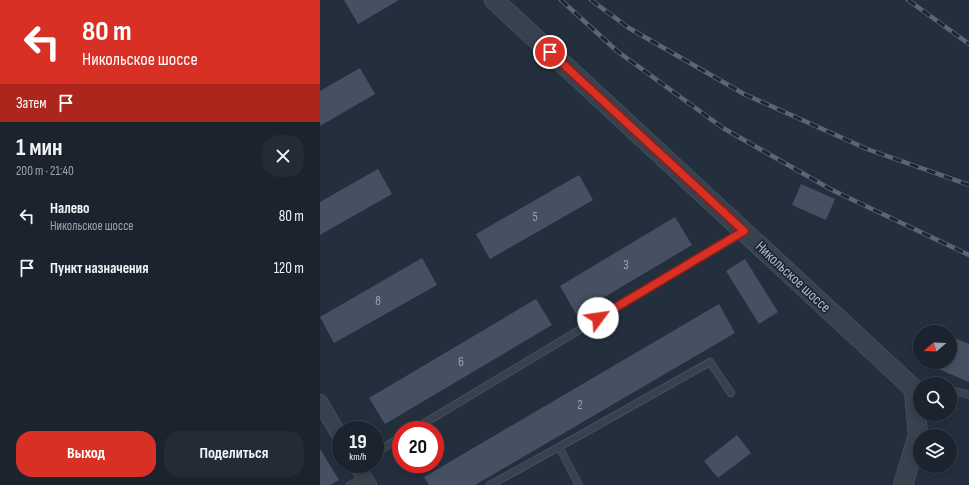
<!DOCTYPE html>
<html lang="ru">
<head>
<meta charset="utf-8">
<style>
  body { margin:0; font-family:"Sofia Sans Condensed",sans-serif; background:#242b36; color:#f1f3f6; height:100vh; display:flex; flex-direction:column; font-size:15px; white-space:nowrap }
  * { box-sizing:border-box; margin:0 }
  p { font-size:13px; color:#a0a4aa }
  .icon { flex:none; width:22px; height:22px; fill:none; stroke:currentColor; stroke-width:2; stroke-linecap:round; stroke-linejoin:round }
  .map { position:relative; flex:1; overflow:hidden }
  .drawer { display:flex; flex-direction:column; background:#1b232e; width:320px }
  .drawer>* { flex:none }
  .top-card { background:#d93025; color:#fff; overflow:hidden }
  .needle { width:26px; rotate:251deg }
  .fabs { position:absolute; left:593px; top:325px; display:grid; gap:8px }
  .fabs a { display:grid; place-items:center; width:44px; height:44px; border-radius:50%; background:#1b232e; box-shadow:0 2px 6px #0003,0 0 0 1px #39404a; font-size:20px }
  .speed { position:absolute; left:12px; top:421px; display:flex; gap:8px; font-size:20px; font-weight:700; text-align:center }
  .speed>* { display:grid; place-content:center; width:52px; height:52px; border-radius:50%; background:#1b232e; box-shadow:0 2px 6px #0003,0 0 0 1px #39404a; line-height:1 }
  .speed small { font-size:10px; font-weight:400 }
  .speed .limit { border:6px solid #d22; background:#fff; color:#111 }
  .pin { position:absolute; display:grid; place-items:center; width:34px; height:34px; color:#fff; margin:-17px; border:2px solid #fff; border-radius:50%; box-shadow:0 1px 4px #0007 }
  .me { position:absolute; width:44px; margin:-22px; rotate:59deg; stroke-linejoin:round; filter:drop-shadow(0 0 3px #0008) }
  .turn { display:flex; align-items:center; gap:14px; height:84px; padding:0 16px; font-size:18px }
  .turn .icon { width:52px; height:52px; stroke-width:2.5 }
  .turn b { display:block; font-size:28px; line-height:34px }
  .then { display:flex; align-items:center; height:38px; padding:0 16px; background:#0003; gap:8px; font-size:15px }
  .round { display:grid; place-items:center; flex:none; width:42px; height:42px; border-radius:16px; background:#242b36 }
  .overview { display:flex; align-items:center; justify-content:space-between; height:68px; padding:0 16px }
  h1 { font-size:24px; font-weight:700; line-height:30px }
  .button { display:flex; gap:8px; margin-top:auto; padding:8px 16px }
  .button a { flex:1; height:46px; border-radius:16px; background:#d93025; color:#fff; font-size:16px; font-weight:700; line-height:46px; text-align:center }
  .button a+a { background:#242b36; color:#f1f3f6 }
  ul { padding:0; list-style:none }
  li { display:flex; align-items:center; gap:12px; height:52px; padding:0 16px }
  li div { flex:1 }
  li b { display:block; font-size:15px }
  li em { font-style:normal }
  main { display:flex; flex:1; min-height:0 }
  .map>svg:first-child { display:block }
  .building { fill:#455162 }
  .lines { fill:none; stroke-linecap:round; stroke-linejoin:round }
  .service-casing { stroke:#565f6c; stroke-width:8 }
  .minor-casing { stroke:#565f6c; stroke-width:16 }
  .tertiary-casing { stroke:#565f6c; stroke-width:20 }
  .service { stroke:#38414e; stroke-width:7 }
  .minor { stroke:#38414e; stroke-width:15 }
  .tertiary { stroke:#38414e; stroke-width:19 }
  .rail-casing { stroke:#5a6575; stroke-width:4.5 }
  .rail { stroke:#1d2633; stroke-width:3; stroke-dasharray:9; stroke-linecap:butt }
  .route-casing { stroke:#8d1f18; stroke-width:10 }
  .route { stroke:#d93025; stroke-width:7 }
  .labels { text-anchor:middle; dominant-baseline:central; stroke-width:3.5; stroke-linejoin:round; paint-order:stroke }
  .number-label { font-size:13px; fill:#98a1af }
  .street-label { font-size:15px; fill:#b4bcc9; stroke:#1d2633 }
</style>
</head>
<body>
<main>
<section class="drawer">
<div class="top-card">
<div class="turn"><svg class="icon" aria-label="left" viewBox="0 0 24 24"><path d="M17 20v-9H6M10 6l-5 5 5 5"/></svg><div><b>80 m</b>Никольское шоссе</div></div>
<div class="then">Затем<svg class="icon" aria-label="arrive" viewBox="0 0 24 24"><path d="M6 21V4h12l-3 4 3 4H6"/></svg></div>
</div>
<div class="overview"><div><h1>1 мин</h1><p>200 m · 21:40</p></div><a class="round"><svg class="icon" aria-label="close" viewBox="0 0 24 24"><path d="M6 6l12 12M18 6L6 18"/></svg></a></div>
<ul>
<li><svg class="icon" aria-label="left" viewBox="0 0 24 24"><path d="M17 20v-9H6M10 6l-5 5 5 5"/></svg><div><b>Налево</b><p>Никольское шоссе</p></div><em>80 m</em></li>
<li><svg class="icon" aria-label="arrive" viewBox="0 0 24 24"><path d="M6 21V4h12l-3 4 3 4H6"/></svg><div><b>Пункт назначения</b></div><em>120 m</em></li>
</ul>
<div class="button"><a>Выход</a><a>Поделиться</a></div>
</section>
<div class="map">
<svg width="649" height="485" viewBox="0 0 649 485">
  <rect width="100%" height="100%" fill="#242f3e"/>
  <path class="building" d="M24 0H79L38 24Z
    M40 68 55 94 0 126V91Z
    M58 169 72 194 0 235V202Z
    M259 175 273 200 170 259 156 234Z
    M481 184 515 199 506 220 472 205Z
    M355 217 372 245 256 314 240 286Z
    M102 258 117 285 14 343 0 317Z
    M425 259 458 312 439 324 406 271Z
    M216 299 232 325 65 424 49 398Z
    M399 304 415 333 155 485H109L104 477Z
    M630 336 649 344V382L602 362H630Z
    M417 435 431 453 398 478 384 461Z
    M0 449 19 480 10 485H0Z"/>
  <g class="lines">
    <g class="service-casing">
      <path id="service" d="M630 390 649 395
        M93 430 422 232
        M55 453 81 437
        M30 485 44 478
        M170 485 239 447
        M259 485 239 447 390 362 411 393"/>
    </g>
    <g class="minor-casing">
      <path id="minor" d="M0 402 21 438
        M36 464 49 485"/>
    </g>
    <g class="tertiary-casing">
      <path id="tertiary" d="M174 0 594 389 598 435 583 485"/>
    </g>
    <use href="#service" class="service"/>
    <use href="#minor" class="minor"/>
    <use href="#tertiary" class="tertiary"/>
    <g class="rail-casing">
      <path id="rail" d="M241 0 297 51 403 128 512 190 649 255
        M271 0 309 28 424 94 547 149 649 185
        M588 0 649 44"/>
    </g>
    <use href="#rail" class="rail"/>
  </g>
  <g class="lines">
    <g class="route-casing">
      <path id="route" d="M230 52 424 231 278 318"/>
    </g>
    <use href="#route" class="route"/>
  </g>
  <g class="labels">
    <g class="number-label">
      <text x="215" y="217">5</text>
      <text x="306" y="265">3</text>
      <text x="58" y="301">8</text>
      <text x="141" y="362">6</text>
      <text x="260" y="405">2</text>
    </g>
    <g class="street-label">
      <text transform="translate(473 277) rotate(43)">Никольское шоссе</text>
    </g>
  </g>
</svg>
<div class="fabs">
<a><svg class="needle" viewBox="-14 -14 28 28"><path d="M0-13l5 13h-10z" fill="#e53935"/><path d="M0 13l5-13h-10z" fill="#a0a4aa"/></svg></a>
<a><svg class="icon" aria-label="search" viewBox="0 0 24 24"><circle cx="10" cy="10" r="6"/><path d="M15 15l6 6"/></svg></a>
<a><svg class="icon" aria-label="layers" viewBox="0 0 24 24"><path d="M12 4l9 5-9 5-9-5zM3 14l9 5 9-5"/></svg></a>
</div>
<div class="speed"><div>19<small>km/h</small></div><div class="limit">20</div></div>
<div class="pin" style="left:230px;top:52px;background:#d93025"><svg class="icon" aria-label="arrive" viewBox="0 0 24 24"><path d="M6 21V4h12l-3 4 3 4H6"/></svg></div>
<svg class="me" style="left:278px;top:318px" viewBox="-20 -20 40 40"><circle r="19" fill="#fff"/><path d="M0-13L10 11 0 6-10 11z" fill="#d93025"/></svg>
</div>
</main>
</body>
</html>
